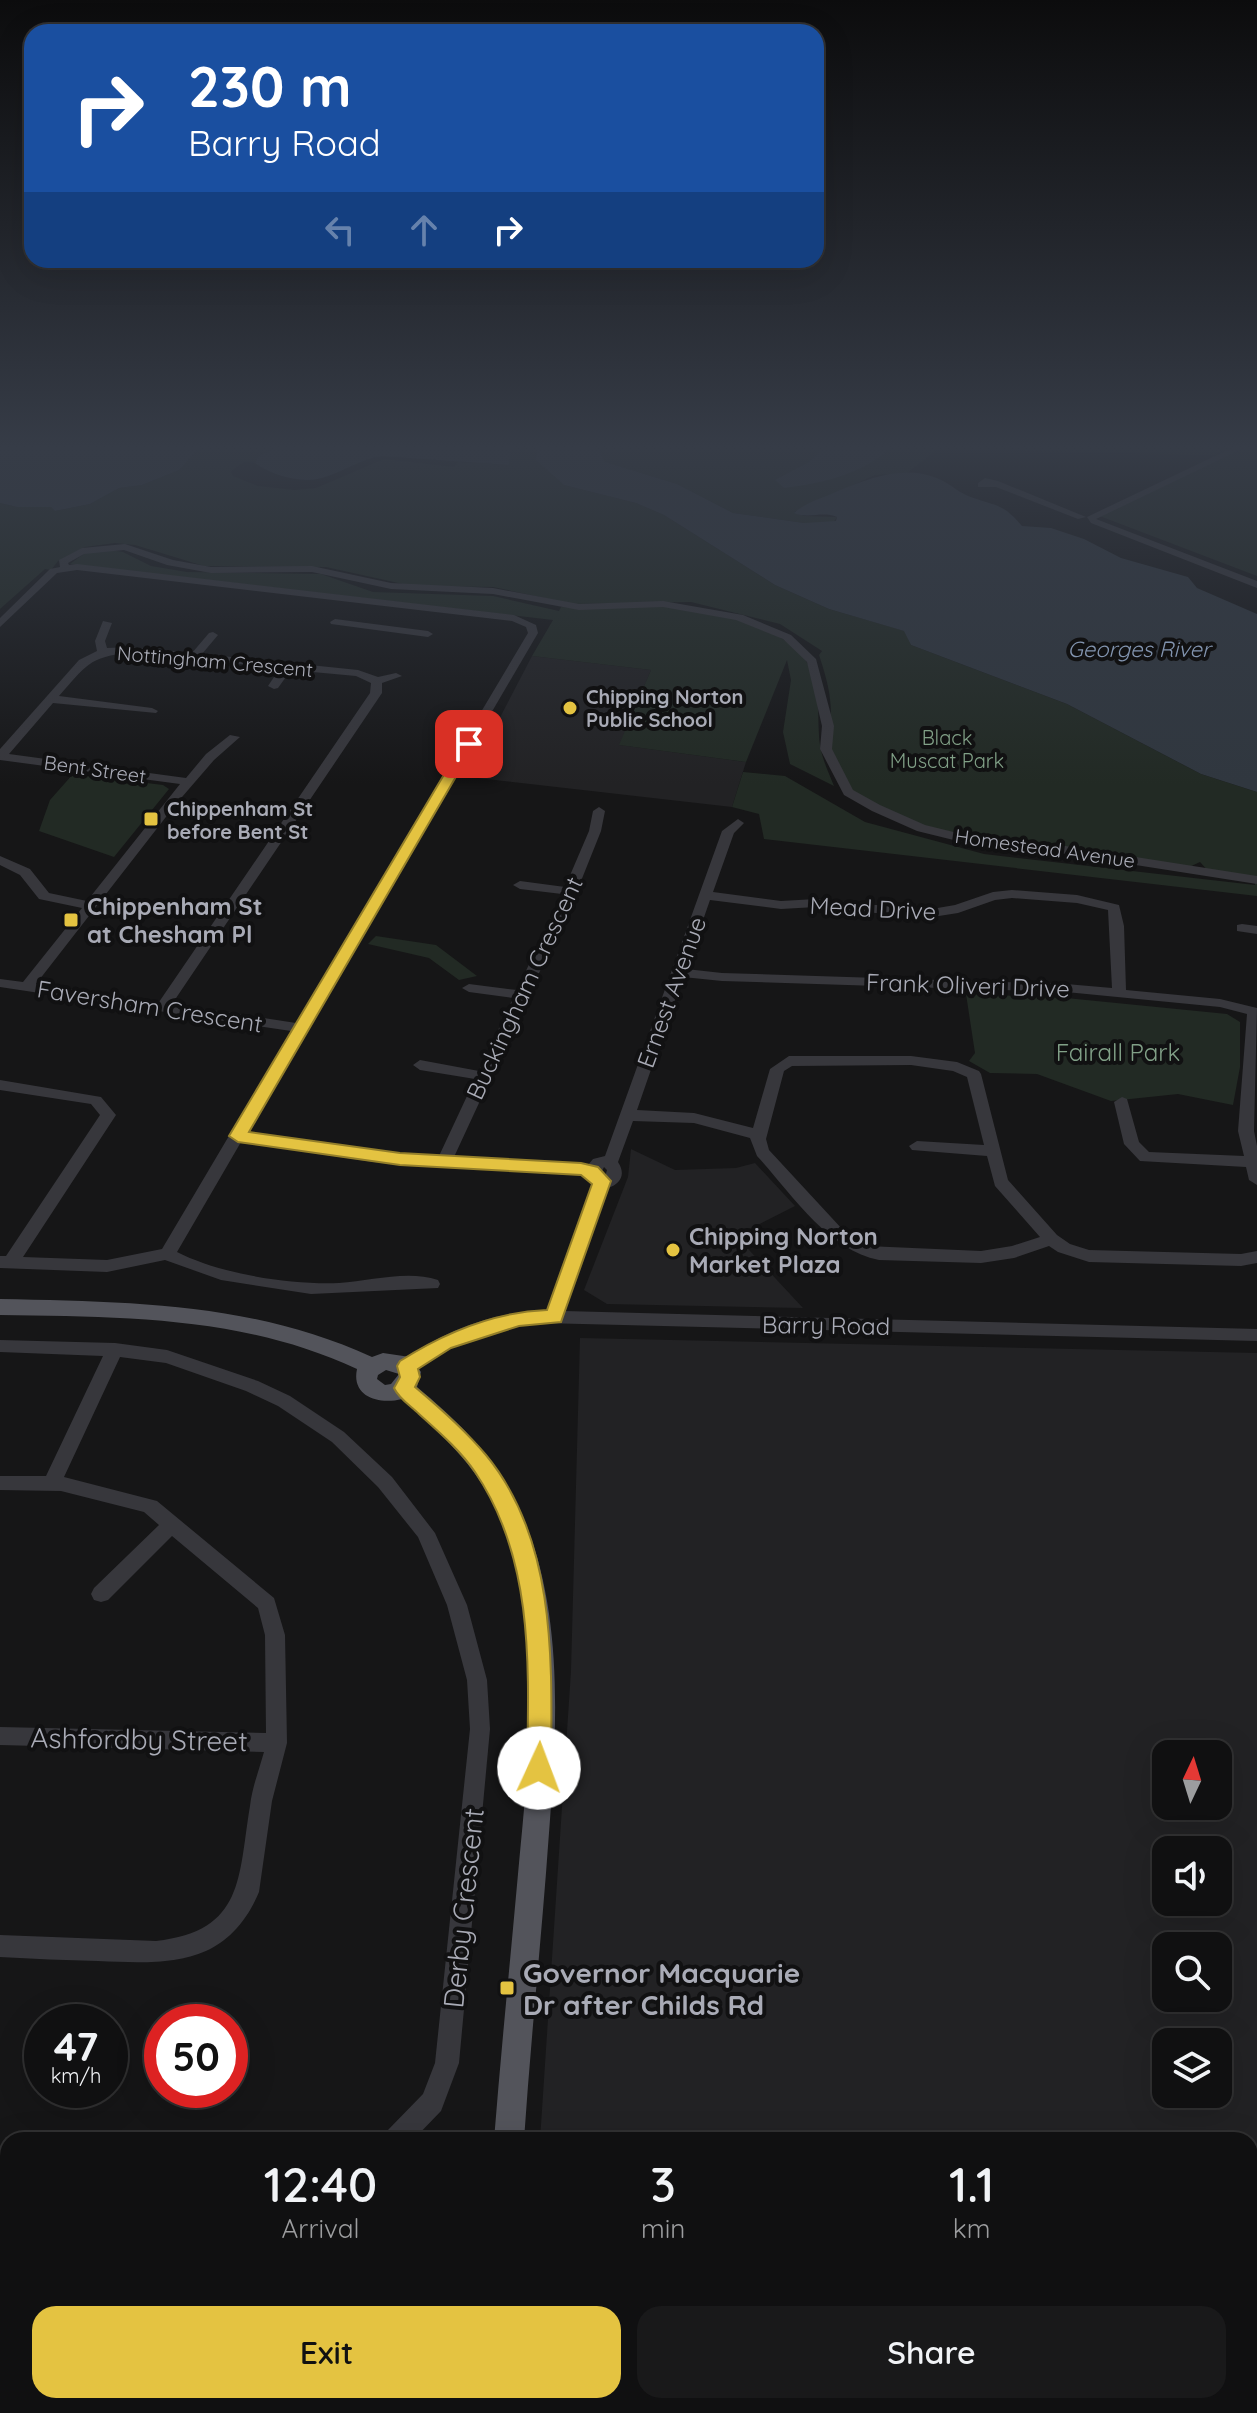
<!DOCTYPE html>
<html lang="en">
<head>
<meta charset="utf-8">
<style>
  body { margin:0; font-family:Quicksand,sans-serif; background:#19191a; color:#f1f3f6; height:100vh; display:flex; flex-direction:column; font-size:30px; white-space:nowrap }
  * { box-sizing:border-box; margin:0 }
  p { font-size:26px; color:#9c9d9f }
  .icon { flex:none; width:44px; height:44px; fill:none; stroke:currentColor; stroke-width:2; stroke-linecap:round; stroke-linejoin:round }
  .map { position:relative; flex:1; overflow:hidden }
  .side { position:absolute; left:0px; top:2132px; width:1258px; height:282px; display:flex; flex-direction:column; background:#101011; border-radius:24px 24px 0 0; box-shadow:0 8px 32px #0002,0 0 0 2px #303031 }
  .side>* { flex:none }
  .hud { position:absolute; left:24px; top:24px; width:800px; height:244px; border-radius:24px; box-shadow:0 8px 32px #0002,0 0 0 2px #303031; background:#1a4fa0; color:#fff; overflow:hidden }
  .needle { width:52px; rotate:4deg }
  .tools { position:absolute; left:1152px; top:1740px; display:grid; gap:16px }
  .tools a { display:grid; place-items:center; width:80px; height:80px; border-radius:16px; background:#101011; box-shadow:0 8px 32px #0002,0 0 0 2px #303031; font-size:40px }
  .speed { position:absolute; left:24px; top:2004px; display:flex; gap:16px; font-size:40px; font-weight:700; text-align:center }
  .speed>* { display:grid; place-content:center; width:104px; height:104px; border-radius:50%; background:#101011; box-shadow:0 8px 32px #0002,0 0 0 2px #303031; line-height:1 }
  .speed small { font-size:20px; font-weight:400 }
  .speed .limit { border:12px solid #d22; background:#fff; color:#111 }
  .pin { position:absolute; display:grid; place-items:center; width:68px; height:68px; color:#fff; margin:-34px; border-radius:16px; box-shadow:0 4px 12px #0006 }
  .me { position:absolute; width:88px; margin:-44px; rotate:2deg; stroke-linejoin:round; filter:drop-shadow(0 0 6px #0008) }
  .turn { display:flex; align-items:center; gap:28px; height:168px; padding:0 32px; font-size:36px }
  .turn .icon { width:104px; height:104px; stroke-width:2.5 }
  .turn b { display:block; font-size:56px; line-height:68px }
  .lanes { display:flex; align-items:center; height:76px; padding:0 32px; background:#0003; justify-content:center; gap:40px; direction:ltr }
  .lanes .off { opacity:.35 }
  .eta { display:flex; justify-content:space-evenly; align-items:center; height:136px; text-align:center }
  .eta b { font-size:48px; font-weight:600; line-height:56px }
  .action { display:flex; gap:16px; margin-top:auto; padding:16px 32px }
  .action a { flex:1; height:92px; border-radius:24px; background:#e4c341; color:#111; font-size:32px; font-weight:600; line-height:92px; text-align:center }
  .action a+a { background:#19191a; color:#f1f3f6 }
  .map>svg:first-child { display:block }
  .built { fill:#222224; fill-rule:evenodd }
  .green { fill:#222a24 }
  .water { fill:#30373f }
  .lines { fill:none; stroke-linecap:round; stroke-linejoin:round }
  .minor { fill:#37373c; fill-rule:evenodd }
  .major { fill:#53545b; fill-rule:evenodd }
  .route { fill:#e4c341; stroke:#947f2a; stroke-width:2 }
  .poi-dot { fill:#e4c341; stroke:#111112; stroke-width:3 }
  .labels { text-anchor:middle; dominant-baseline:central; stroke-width:8; stroke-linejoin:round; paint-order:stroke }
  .far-street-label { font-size:20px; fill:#a9abb6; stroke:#111112 }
  .far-poi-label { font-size:20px; font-weight:bold; fill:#a9abb6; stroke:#111112; text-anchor:start }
  .far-park-label { font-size:20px; fill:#81a087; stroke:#111112 }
  .far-water-label { font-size:22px; font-style:italic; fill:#8294af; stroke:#111112 }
  .poi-label { font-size:24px; font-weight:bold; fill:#a9abb6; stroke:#111112; text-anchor:start }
  .street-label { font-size:24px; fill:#a9abb6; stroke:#111112 }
  .park-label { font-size:24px; fill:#81a087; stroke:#111112 }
  .near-street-label { font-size:28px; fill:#a9abb6; stroke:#111112 }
  .near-poi-label { font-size:28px; font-weight:bold; fill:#a9abb6; stroke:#111112; text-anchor:start }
</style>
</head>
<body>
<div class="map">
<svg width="1257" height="2413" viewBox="0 0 1257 2413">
  <rect width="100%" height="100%" fill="#161617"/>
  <path class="built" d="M532 656 651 670 620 745 746 762 732 807 469 777Z
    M631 1149 675 1170 736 1168 755 1163 795 1206 736 1236 803 1308 607 1304 584 1290 628 1177Z
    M580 1338 1257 1353V2413H526V2406H1250V2140H540L571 1671ZM1166 1754H1218V1806H1166ZM1166 1850H1218V1902H1166ZM1166 1946H1218V1998H1166ZM1166 2042H1218V2094H1166Z"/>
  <path class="green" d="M201 446H278L259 456 255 463 244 462 231 471 233 476 258 486 295 490 316 488 384 459 454 467 458 462 508 465 511 446H538L537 460 564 485 636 503 664 515 775 585 829 609 905 631 911 645 1067 704 1201 774 1257 792V896L764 839 759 814 732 807 743 772 785 776 865 822 984 854 1255 885 1254 879 1210 873 1200 862 1185 869 937 833 848 792 826 749C835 713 831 691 819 655L822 651 780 624 691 602 573 604 493 587 412 586 326 567 204 566 135 545 115 543 85 547 58 561 51 570 45 569 0 609V503L17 507H51L55 511 90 504 119 488 142 485 179 470Z
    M596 446H1234L1215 455 938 449 907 473 875 475 794 512 804 516 837 517 833 523H804L733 513 677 484 604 462Z
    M1249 446H1257V576L1097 515Z
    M105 549 123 552 151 566 187 572 321 574 373 592 493 596 559 611 561 607C594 610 627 606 660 606 704 607 787 624 809 666 821 689 817 721 820 745 822 759 829 773 834 786L790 764 783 732 791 680 787 660 746 762 619 745 651 670 532 656 553 620 70 564 85 553Z
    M73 774 163 785 169 789 114 857 39 831 50 800Z
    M376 936 436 945 477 976 459 980 429 958 368 944Z
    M966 994 1066 998 1227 1014 1240 1022V1067L1233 1105 1178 1094 1111 1101 1037 1074 990 1073 969 1061 975 1053Z"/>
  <path class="water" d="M0 446H201L179 470 142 485 119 488 90 504 55 511 51 507H17L0 503Z
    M278 446H511L509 465 382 456C360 459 343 472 322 478 301 484 271 475 255 463L259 456Z
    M538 446H596L605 462 677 484 733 513 804 523 836 521 837 517C823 511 808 519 794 513 806 502 823 498 838 491 870 478 905 464 939 479 949 483 957 491 966 495 995 507 1001 501 1022 526L1051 528 1084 539 1121 558 1188 577 1197 588 1257 614V792L1201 774 1067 704 911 645 904 631 829 609 775 585 664 515 636 503 564 485 536 460Z
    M832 446H893C863 474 824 483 784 488L775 480 809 462 818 453Z"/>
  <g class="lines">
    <path class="minor" d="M1236 446H1248L1096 519 1257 581V588L1091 523 1087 517Z
      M985 478 998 481 1086 517 1078 519 996 487H978V483Z
      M125 544 173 560 211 567 312 566 391 583 493 588 579 604 663 601 743 615 791 635 816 659 834 726 832 749 853 790 880 805 925 825 978 838 1059 845 1257 876V884L1059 853 978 846 917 831 872 811 844 795 820 749 822 726 807 662 783 639 736 620 663 607 579 610 493 594 391 589 312 572 211 573 167 565 124 550 84 554 68 563 69 565 77 564 514 615 536 625 538 633 246 1132 373 1152 439 1156 475 1079 420 1070 413 1065 420 1060 479 1071 513 998 469 992 462 988 469 984 517 990 562 894 520 889 513 885 520 881 565 887 589 831 593 811 599 807 605 811 601 831 577 891 454 1157 588 1165 593 1159 605 1156 722 831 738 819 744 823 734 833 713 892 781 901 816 899 926 910 955 905 993 892 1012 890 1077 895 1119 905 1124 926 1126 990 1220 999 1257 1008 1254 1131 1257 1146V1185L1249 1180 1246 1167 1140 1161 1124 1144 1114 1102 1122 1097 1127 1099 1139 1142 1149 1152 1244 1156 1238 1131 1247 1014 1220 1007 1066 992 722 981 683 977 637 1110 694 1113 753 1128 770 1069 789 1056H911L957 1062 979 1071 981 1074 1008 1180 1057 1235 1070 1244 1089 1250 1241 1254 1257 1251V1263L1241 1266 1089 1262 1058 1252 1049 1246 1014 1258 981 1263 879 1260C827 1250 791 1193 757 1156L750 1138 694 1123 633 1121 618 1162C626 1174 621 1184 608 1188L564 1311 1257 1329V1341L542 1323C508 1326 476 1334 445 1350 432 1357 421 1368 407 1373L401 1371 398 1366 401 1361C443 1332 495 1310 548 1311L593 1185 586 1176 373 1162 241 1142 177 1252C220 1274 290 1285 339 1283 371 1281 407 1270 438 1280L440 1284 438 1288 311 1294 221 1280 165 1260 107 1272 0 1268V1256H6L100 1115 91 1104 0 1090V1080L101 1097 116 1115 23 1257 107 1260 162 1249 291 1031 0 987V979L23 982 82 908 39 899 20 875 0 865V856L30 869 49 893 87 901 180 784 0 760V749L79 660 97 651 95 641 103 621 112 623 105 641 107 648 130 647 192 653 209 633 213 632 218 635 202 654 358 670 378 677 396 673 402 676 382 683V693L172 1004 296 1023 528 633 526 627 512 621 77 570 57 573 0 627V618L50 569 60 567 59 560 82 548ZM130 653 280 668 268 686 274 689 278 688 291 670 356 676 371 683 370 693 159 1002 36 984 176 804 214 760 240 737 230 735 206 754 186 778 9 754 53 703 156 713 158 711 152 708 59 696C85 667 89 656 130 653ZM1012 898 1077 903 1108 910 1112 988 1066 984 722 973 686 969 710 900 781 909 816 907 926 918 958 913 995 900ZM911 1065 953 1071 967 1077 984 1145 917 1141 909 1146 912 1150 987 1156 995 1186 1040 1237 1012 1246 981 1251 867 1246 843 1230 769 1150 766 1139 784 1071 792 1066ZM604 1167 607 1170 605 1177 601 1173Z
      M335 619 428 631 433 634 428 637 331 624 330 622Z
      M1242 924 1257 926V934L1237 931V925Z
      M0 1340 115 1343 167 1350 258 1381 290 1396 344 1432 392 1477 435 1533 467 1605 487 1680 490 1729 459 2063 441 2111 413 2140H384L387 2131 423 2094 435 2063 470 1729 467 1680 447 1605 418 1537 378 1487 332 1442 278 1406 246 1391 166 1363 120 1357 64 1477 157 1501 274 1598 285 1635 287 1743 272 1801 259 1892C227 1967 168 1964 98 1961 66 1960 33 1959 0 1957V1935L156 1941C245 1931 238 1877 250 1806 252 1788 259 1770 264 1752L0 1745V1727L266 1733 265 1635 258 1608 172 1536 108 1600 101 1602 94 1600 91 1594 94 1588 159 1525 144 1512 61 1491 0 1490V1476H46L103 1356 0 1352Z
      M0 2175H8V2199H0Z
      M1250 2180H1257V2206H1250Z
      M159 2406H185L184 2413H156Z
      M400 2406H426V2413H398Z"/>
    <path class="major" d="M0 1299C131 1302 251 1302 372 1357L383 1353 410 1357 421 1372 417 1387C453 1417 487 1449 510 1490 572 1605 555 1748 546 1873 539 1962 530 2051 524 2140H494C501 2051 510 1963 518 1874 529 1753 548 1611 490 1498 470 1459 435 1428 402 1399 379 1405 351 1397 357 1369 242 1316 125 1317 0 1315ZM386 1370 399 1374 391 1384 385 1385 377 1379 378 1375Z
      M475 2406H509V2413H475Z"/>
  </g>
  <linearGradient id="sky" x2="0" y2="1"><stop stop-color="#0c0c0d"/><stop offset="0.57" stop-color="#363c47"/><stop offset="1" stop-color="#363c47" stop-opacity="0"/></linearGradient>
  <rect width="1257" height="784" fill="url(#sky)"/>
  <path class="route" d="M464 741 475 744 249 1132 400 1153 581 1163 598 1167 611 1181 561 1322 519 1326 451 1348 418 1369 420 1377 415 1387C440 1408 465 1430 486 1455 557 1541 552 1664 551 1768L547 1776 539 1779 530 1776 527 1768C529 1667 534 1559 475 1472 460 1450 439 1432 419 1414 411 1406 399 1399 394 1388L400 1377 397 1366 400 1361C444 1333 494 1312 547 1310L592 1184 581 1175 400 1165 238 1142 229 1136Z"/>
  <g class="poi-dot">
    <circle cx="570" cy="708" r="8"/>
    <rect x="143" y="811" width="16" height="16" rx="4"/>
    <rect x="63" y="912" width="16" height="16" rx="4"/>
    <circle cx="673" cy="1250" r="8"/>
    <rect x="499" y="1980" width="16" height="16" rx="4"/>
  </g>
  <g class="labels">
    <g class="far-street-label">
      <text transform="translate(215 661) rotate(5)">Nottingham Crescent</text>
      <text transform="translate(95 769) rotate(8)">Bent Street</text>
      <text transform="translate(1045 848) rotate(8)">Homestead Avenue</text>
    </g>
    <g class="far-poi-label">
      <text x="586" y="696">Chipping Norton<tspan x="586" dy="23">Public School</tspan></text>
      <text x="167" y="808">Chippenham St<tspan x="167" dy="23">before Bent St</tspan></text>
    </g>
    <g class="far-park-label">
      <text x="947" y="737">Black<tspan x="947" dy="23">Muscat Park</tspan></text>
    </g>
    <g class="far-water-label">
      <text x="1139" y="649">Georges River</text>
    </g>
    <g class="poi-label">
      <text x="87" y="906">Chippenham St<tspan x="87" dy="28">at Chesham Pl</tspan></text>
      <text x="689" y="1236">Chipping Norton<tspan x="689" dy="28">Market Plaza</tspan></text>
    </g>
    <g class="street-label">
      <text transform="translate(873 908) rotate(3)">Mead Drive</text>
      <text transform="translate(968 985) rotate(2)">Frank Oliveri Drive</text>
      <text transform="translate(524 988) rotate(-65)">Buckingham Crescent</text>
      <text transform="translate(671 992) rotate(-70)">Ernest Avenue</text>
      <text transform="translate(150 1006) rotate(9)">Faversham Crescent</text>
      <text transform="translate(826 1325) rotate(1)">Barry Road</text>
    </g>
    <g class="park-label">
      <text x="1118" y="1052">Fairall Park</text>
    </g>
    <g class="near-street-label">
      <text transform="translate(139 1739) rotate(1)">Ashfordby Street</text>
      <text transform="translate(463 1908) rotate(-84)">Derby Crescent</text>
    </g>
    <g class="near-poi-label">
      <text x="523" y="1972">Governor Macquarie<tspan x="523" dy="32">Dr after Childs Rd</tspan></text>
    </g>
  </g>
</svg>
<div class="tools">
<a><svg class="needle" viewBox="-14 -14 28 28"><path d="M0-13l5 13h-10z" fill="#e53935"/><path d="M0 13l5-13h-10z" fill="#9c9d9f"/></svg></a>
<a><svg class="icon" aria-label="sound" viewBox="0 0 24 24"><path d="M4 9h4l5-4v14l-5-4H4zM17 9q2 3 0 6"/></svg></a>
<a><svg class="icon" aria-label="search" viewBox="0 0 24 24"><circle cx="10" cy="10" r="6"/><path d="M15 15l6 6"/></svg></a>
<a><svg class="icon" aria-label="layers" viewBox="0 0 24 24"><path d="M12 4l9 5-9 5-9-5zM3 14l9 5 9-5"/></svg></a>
</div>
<div class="speed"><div>47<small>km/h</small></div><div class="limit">50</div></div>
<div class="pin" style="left:469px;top:744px;background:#d93025"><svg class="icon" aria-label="arrive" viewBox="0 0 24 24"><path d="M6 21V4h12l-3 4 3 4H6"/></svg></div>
<svg class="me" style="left:539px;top:1768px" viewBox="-20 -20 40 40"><circle r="19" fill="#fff"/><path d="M0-13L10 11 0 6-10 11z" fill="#e4c341"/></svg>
<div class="hud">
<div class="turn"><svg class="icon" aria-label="right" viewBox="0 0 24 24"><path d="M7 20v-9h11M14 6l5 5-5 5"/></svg><div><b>230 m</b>Barry Road</div></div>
<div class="lanes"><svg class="icon off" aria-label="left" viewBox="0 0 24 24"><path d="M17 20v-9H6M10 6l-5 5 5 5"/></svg><svg class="icon off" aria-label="ahead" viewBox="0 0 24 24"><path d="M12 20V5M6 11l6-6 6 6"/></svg><svg class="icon" aria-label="right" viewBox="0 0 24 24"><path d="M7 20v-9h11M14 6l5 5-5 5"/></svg></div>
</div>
<section class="side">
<div class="eta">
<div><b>12:40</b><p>Arrival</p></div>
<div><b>3</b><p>min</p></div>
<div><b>1.1</b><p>km</p></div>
</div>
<div class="action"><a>Exit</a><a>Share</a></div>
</section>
</div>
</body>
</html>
